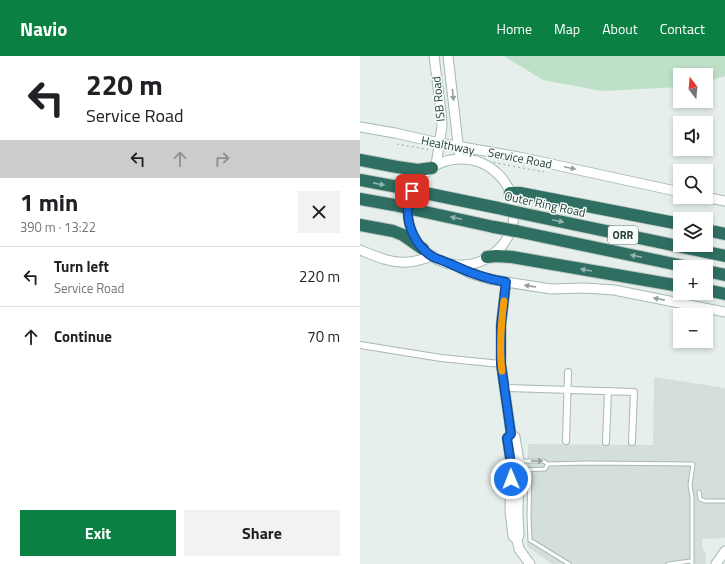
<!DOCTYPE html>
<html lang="en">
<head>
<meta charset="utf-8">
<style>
  body { margin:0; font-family:"Titillium Web",sans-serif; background:#f2f2f2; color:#202124; height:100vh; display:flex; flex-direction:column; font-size:15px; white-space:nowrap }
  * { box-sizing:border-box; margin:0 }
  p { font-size:13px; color:#757577 }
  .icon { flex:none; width:22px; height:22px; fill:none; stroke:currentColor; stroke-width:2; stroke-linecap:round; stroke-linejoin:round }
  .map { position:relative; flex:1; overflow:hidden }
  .details { display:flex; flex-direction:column; background:#fff; width:360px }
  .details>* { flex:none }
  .banner { background:#fff; color:#202124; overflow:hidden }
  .needle { width:26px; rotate:344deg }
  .tools { position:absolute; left:313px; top:12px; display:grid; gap:8px }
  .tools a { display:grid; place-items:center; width:40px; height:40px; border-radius:0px; background:#fff; box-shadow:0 2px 6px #0003; font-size:20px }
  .pin { position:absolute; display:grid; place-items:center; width:34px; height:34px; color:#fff; margin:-17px; border-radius:8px; box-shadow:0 2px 6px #0006 }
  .me { position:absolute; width:44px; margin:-22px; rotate:359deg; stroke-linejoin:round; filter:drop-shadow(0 0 3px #0008) }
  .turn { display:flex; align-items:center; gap:14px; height:84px; padding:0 20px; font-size:18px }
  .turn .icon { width:52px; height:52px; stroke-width:2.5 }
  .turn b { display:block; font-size:28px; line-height:34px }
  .lanes { display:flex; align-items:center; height:38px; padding:0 20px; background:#0003; justify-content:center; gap:20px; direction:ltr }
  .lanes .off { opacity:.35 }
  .round { display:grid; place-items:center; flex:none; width:42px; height:42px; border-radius:0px; background:#f2f2f2 }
  .summary { display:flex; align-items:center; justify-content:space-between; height:68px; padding:0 20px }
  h1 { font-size:24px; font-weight:700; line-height:30px }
  .button { display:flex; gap:8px; margin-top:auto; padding:8px 20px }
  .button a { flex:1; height:46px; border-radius:0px; background:#0b8043; color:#fff; font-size:16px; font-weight:700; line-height:46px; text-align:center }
  .button a+a { background:#f2f2f2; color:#202124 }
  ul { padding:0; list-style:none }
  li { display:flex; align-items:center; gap:12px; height:60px; padding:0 20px; border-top:1px solid #e0e0e0 }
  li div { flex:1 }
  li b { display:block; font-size:15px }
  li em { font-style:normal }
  header { display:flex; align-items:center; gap:24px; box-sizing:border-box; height:56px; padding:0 20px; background:#0b8043; color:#fff }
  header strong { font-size:19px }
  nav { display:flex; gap:22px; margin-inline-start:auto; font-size:14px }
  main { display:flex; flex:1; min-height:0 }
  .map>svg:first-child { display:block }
  .built { fill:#d4dfda }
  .green { fill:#bfe0c8 }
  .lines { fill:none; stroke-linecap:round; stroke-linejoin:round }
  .lane-casing { stroke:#a8b8b2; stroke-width:5 }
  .street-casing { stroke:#a8b8b2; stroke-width:8 }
  .secondary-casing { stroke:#a4bbb3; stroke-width:11 }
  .highway-casing { stroke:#c2cac8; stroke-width:14 }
  .path { stroke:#86b3a5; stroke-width:1; stroke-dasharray:2 3; stroke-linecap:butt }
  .lane { stroke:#fff; stroke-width:3 }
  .street { stroke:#fff; stroke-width:6 }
  .secondary { stroke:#fff; stroke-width:9 }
  .highway { stroke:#2f6f62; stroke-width:12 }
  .highway-bridge-casing { stroke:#c2cac8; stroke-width:14; stroke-linecap:butt }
  .highway-bridge { stroke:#2f6f62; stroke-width:12 }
  .oneway { fill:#92a09c }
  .oneway2 { fill:#93b5ae }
  .route-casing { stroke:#114b97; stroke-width:10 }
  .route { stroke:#1a73e8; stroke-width:7 }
  .slow { stroke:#f59e0b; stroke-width:7 }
  .labels { text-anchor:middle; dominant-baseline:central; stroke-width:3; stroke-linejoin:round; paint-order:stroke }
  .shield { fill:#f7fbf9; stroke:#637a73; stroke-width:1 }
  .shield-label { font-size:11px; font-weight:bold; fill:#24423a }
  .street-label { font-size:12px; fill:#24423a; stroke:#f7fbf9 }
</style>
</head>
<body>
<header>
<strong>Navio</strong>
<nav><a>Home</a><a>Map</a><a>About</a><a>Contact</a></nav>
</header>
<main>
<section class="details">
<div class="banner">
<div class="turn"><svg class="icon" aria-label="left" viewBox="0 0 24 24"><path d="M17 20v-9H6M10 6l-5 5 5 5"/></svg><div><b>220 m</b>Service Road</div></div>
<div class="lanes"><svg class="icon" aria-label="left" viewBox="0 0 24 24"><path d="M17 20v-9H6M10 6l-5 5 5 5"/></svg><svg class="icon off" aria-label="ahead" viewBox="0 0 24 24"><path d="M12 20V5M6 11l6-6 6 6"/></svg><svg class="icon off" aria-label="right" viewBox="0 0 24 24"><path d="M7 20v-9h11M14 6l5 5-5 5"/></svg></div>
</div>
<div class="summary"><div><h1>1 min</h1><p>390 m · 13:22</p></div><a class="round"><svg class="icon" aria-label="close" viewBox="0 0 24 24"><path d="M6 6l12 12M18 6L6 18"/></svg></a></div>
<ul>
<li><svg class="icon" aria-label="left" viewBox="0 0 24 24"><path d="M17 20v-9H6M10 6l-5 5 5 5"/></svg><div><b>Turn left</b><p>Service Road</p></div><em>220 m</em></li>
<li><svg class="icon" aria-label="ahead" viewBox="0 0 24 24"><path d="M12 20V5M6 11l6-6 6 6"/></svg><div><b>Continue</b></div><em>70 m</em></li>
</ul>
<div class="button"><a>Exit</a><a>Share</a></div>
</section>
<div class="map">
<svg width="365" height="508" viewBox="0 0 365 508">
  <rect width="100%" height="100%" fill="#e6efeb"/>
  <path class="built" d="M294 321 365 332V482L342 483V490L346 499V508H192L167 490 168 388 293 389Z"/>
  <path class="green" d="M144 0H365V20L346 26V19H320V31L242 35 183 24Z"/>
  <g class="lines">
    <g class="lane-casing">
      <path id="lane" d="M188 408 228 407 333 408 330 429 332 441V508
        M160 414 185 413 188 408 183 405H161
        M170 414 169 460 170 484 209 508
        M339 436 340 443 345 445H365
        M308 508 331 505"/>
    </g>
    <g class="street-casing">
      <path id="street" d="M0 289 81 302 141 308
        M145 332 274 336 272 386
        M206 385 208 316
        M246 386 248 335"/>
    </g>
    <g class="secondary-casing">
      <path id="secondary" d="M74 0 81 55 82 70 76 109
        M88 0 99 96
        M0 71 35 77 79 87 159 101 320 136
        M48 156a53 53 0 1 1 106 0a53 53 0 1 1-106 0Z
        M345 141 365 145
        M0 194C15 200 32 208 48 206 56 206 65 202 73 200
        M94 209 112 218 129 223 146 226 191 233 225 232 254 234 365 256
        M146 226 141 269V308L151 378 155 381 159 405 158 457 159 479 157 484 159 493 170 508
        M151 378 147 382 151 408 150 455 153 480 155 482
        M356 508 365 495"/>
    </g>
    <g class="highway-casing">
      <path id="highway" d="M0 104 37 111 58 114 72 112
        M0 124 38 131
        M60 136 138 152
        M150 137H160L320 168
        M0 143 34 149
        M56 154 134 171
        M160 157 365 200
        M0 169 33 175 43 179 63 193
        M346 174 365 178
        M156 175 328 211
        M127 201 136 200 152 201 320 230
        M346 215 365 219
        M346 234 365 238"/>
    </g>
    <path class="path" d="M37 88 71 94
      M104 101 184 116"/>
    <use href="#lane" class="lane"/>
    <use href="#street" class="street"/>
    <use href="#secondary" class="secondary"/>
    <use href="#highway" class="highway"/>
    <g class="highway-bridge-casing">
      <path id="highway-bridge" d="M38 131 60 136
        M34 149 56 154
        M138 152 160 157
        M134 171 156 175"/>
    </g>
    <use href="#highway-bridge" class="highway-bridge"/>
  </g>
  <defs><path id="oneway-solid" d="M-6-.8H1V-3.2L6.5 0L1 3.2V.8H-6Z"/></defs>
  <g class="oneway">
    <use href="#oneway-solid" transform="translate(93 39) rotate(84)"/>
    <use href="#oneway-solid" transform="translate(210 112) rotate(12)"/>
    <use href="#oneway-solid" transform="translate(170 230) rotate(-171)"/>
    <use href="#oneway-solid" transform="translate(299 243) rotate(-169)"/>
    <use href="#oneway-solid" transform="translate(177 405) rotate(1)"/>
  </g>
  <g class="oneway2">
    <use href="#oneway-solid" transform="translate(19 128) rotate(11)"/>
    <use href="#oneway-solid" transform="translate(96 162) rotate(-168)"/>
    <use href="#oneway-solid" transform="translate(198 165) rotate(12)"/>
    <use href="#oneway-solid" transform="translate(276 200) rotate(-168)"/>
    <use href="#oneway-solid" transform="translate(226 214) rotate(-170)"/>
  </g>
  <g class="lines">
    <g class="route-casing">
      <path id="route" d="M52 135C51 140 49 145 48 150 46 169 56 191 73 201 80 204 87 206 93 209 112 218 126 223 146 226L141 269V308L151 378 147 382 151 408V423"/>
    </g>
    <use href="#route" class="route"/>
    <path class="slow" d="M142 315C139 292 141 268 144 245"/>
  </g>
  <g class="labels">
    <rect class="shield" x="248" y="170" width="30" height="18" rx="3"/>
    <g class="shield-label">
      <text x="263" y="179">ORR</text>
    </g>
    <g class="street-label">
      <text transform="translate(78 43) rotate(-96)">ISB Road</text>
      <text transform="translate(88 89) rotate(11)">Healthway</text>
      <text transform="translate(160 102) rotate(11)">Service Road</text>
      <text transform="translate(185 148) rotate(12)">Outer Ring Road</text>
    </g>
  </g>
</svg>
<div class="tools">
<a><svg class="needle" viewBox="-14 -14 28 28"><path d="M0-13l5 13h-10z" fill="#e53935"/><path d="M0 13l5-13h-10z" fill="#757577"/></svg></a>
<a><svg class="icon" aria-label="sound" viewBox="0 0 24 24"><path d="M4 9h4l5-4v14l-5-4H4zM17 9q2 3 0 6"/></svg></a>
<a><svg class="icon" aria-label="search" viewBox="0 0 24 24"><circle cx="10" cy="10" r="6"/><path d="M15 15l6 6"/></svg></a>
<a><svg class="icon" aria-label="layers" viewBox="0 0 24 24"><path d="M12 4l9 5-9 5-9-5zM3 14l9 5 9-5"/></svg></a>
<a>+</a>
<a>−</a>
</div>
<div class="pin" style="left:52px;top:135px;background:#d93025"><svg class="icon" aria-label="arrive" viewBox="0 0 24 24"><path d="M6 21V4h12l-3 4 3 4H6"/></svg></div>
<svg class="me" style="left:151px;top:423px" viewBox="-20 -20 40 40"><circle r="17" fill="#1a73e8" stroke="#fff" stroke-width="3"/><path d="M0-11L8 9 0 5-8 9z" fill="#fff"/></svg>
</div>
</main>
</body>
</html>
